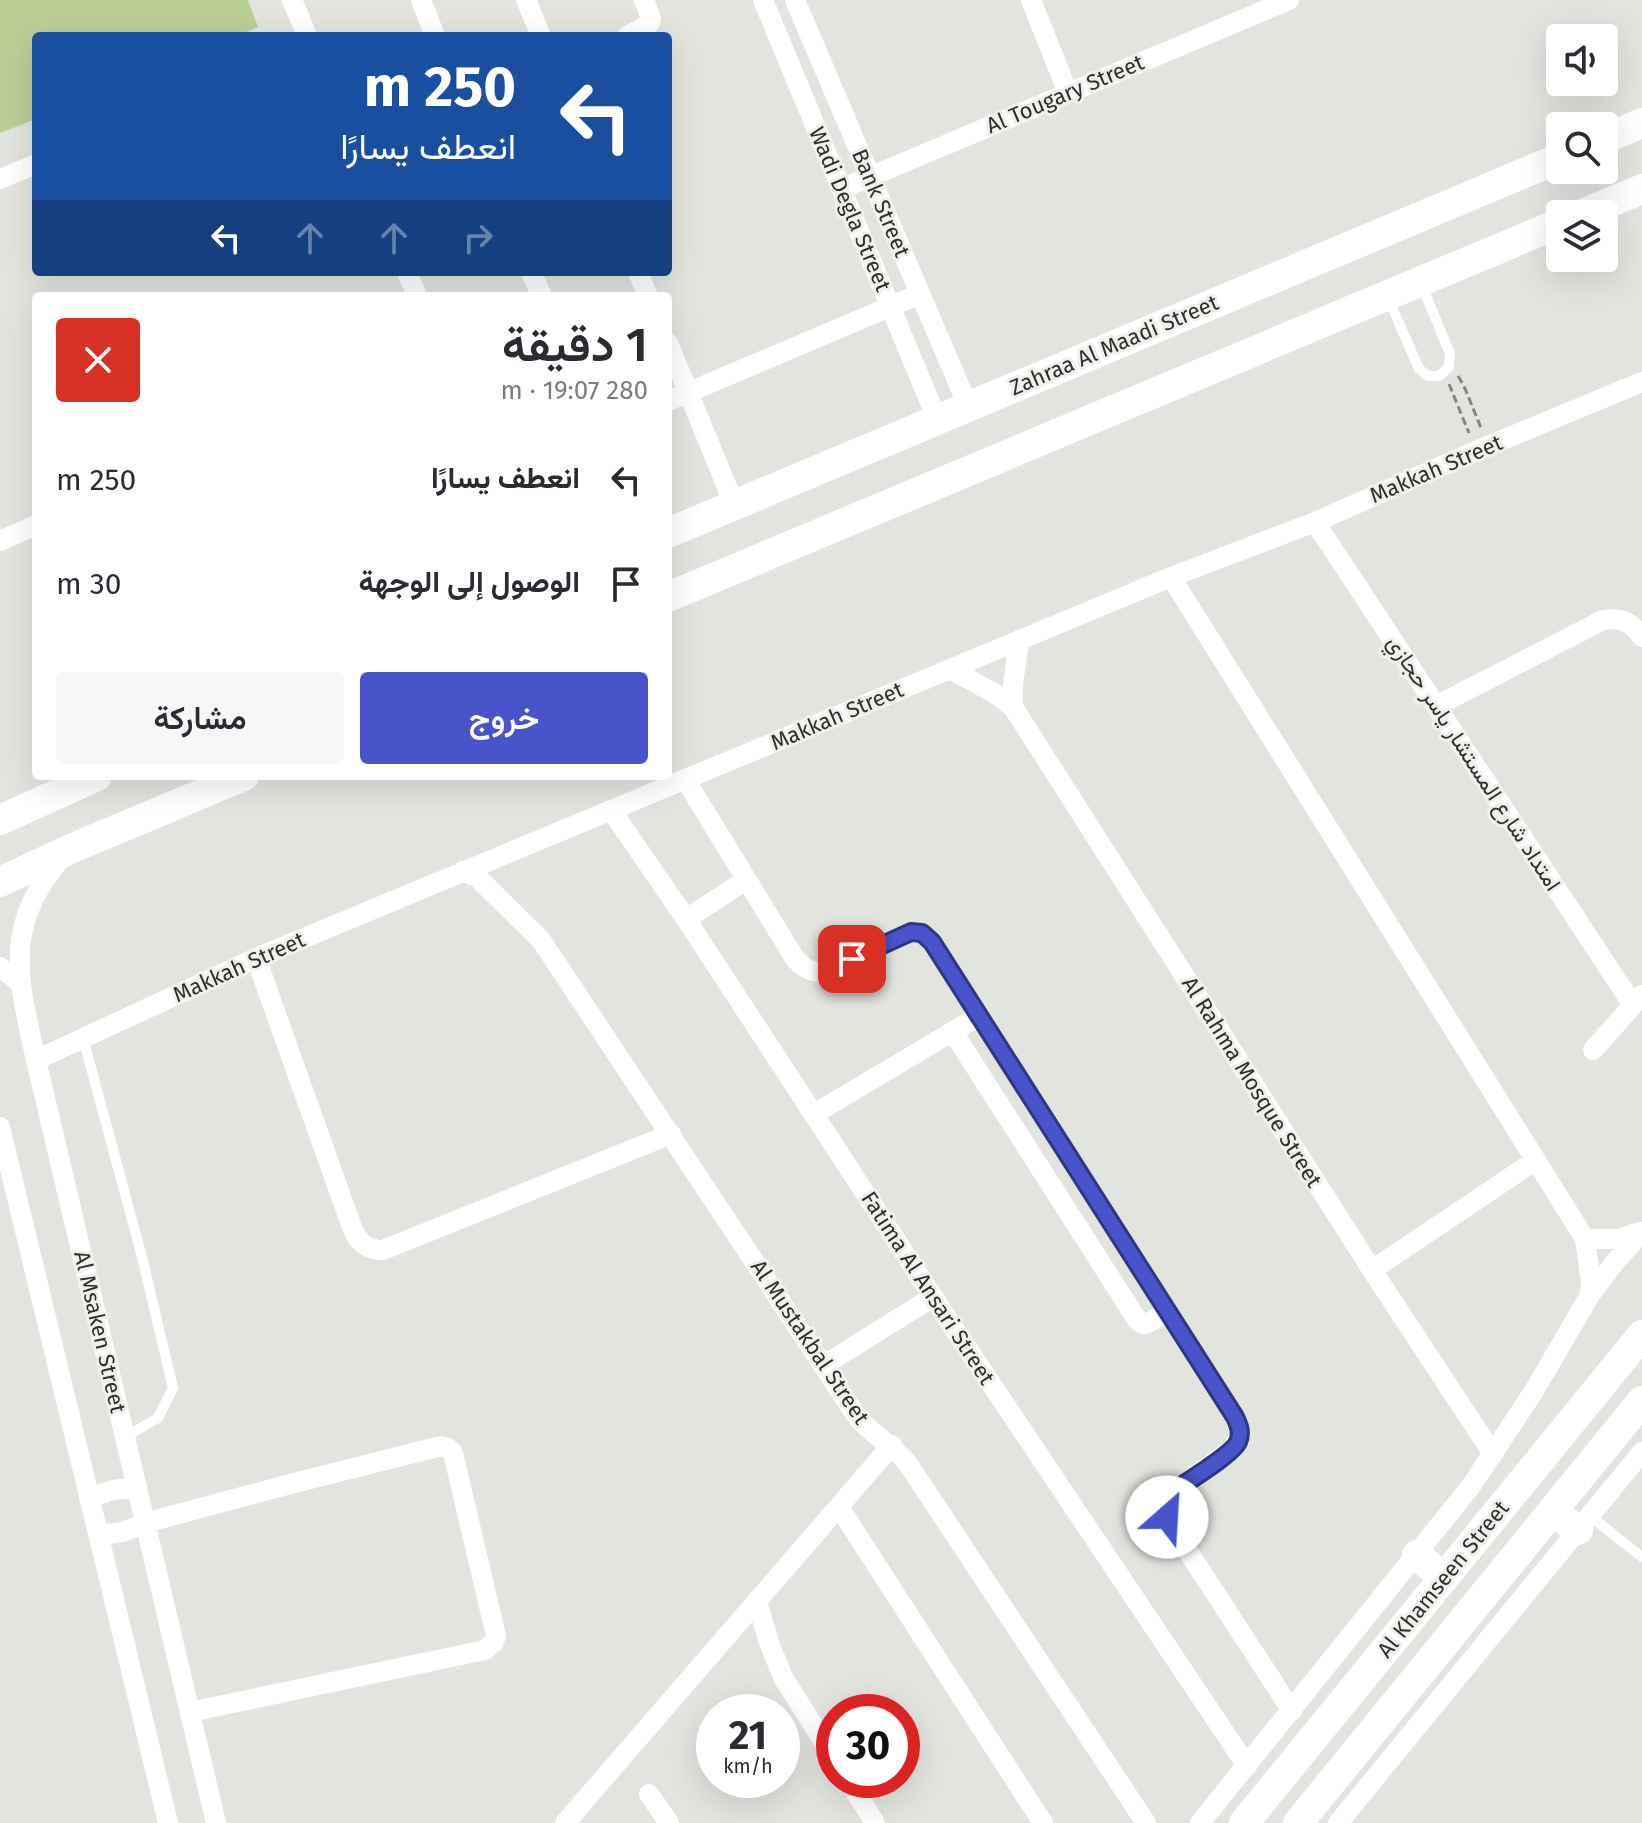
<!DOCTYPE html>
<html lang="ar">
<head>
<meta charset="utf-8">
<style>
  body { margin:0; font-family:"Fira Sans",Vazirmatn,sans-serif; background:#f7f7f7; color:#2b2b33; direction:rtl; height:100vh; display:flex; flex-direction:column; font-size:30px; white-space:nowrap }
  * { box-sizing:border-box; margin:0 }
  p { font-size:26px; color:#7c7c81 }
  .icon { flex:none; width:44px; height:44px; fill:none; stroke:currentColor; stroke-width:2; stroke-linecap:round; stroke-linejoin:round }
  .map { position:relative; flex:1; overflow:hidden; direction:ltr }
  .drawer { position:absolute; left:32px; top:292px; width:640px; height:488px; display:flex; flex-direction:column; background:#fff; border-radius:8px; box-shadow:0 8px 32px #0002; direction:rtl }
  .drawer>* { flex:none }
  .hud { position:absolute; left:32px; top:32px; width:640px; height:244px; border-radius:8px; box-shadow:0 8px 32px #0002; direction:rtl; background:#1a4fa0; color:#fff; overflow:hidden }
  .fabs { position:absolute; left:1546px; top:24px; display:grid; gap:16px }
  .fabs a { display:grid; place-items:center; width:72px; height:72px; border-radius:8px; background:#fff; box-shadow:0 8px 32px #0002; font-size:40px }
  .speed { position:absolute; left:696px; top:1694px; display:flex; gap:16px; font-size:40px; font-weight:700; text-align:center }
  .speed>* { display:grid; place-content:center; width:104px; height:104px; border-radius:50%; background:#fff; box-shadow:0 8px 32px #0002; line-height:1 }
  .speed small { font-size:20px; font-weight:400 }
  .speed .limit { border:12px solid #d22; background:#fff; color:#111 }
  .pin { position:absolute; display:grid; place-items:center; width:68px; height:68px; color:#fff; margin:-34px; border-radius:16px; box-shadow:0 4px 12px #0006 }
  .me { position:absolute; width:88px; margin:-44px; rotate:26deg; stroke-linejoin:round; filter:drop-shadow(0 0 6px #0008) }
  .turn { display:flex; align-items:center; gap:28px; height:168px; padding:0 24px; font-size:36px }
  .turn .icon { width:104px; height:104px; stroke-width:2.5 }
  .turn b { display:block; font-size:56px; line-height:68px }
  .lanes { display:flex; align-items:center; height:76px; padding:0 24px; background:#0003; justify-content:center; gap:40px; direction:ltr }
  .lanes .off { opacity:.35 }
  .round { display:grid; place-items:center; flex:none; width:84px; height:84px; border-radius:8px; background:#f7f7f7 }
  .head { display:flex; align-items:center; justify-content:space-between; height:136px; padding:0 24px }
  h1 { font-size:48px; font-weight:600; line-height:60px }
  .cta { display:flex; gap:16px; margin-top:auto; padding:16px 24px }
  .cta a { flex:1; height:92px; border-radius:8px; background:#4954ca; color:#fff; font-size:32px; font-weight:600; line-height:92px; text-align:center }
  .cta a+a { background:#f7f7f7; color:#2b2b33 }
  ul { padding:0; list-style:none }
  li { display:flex; align-items:center; gap:24px; height:104px; padding:0 24px }
  li div { flex:1 }
  li b { display:block; font-size:30px }
  li em { font-style:normal }
  .map>svg:first-child { display:block }
  .green { fill:#bacf96 }
  .lines { fill:none; stroke-linecap:round; stroke-linejoin:round }
  .path { stroke:#858783; stroke-width:3; stroke-dasharray:8 4; stroke-linecap:butt }
  .lane { stroke:#fff; stroke-width:10 }
  .street { stroke:#fff; stroke-width:20 }
  .secondary { stroke:#fff; stroke-width:30 }
  .route-casing { stroke:#2f3783; stroke-width:20 }
  .route { stroke:#4954ca; stroke-width:14 }
  .labels { text-anchor:middle; dominant-baseline:central; stroke-width:6; stroke-linejoin:round; paint-order:stroke }
  .street-label { font-size:22px; fill:#2f302e; stroke:#eff1ec }
</style>
</head>
<body>
<div class="map">
<svg width="1642" height="1823" viewBox="0 0 1642 1823">
  <rect width="100%" height="100%" fill="#e2e4df"/>
  <path class="green" d="M0 0H248L258 27 237 36H36V119L0 133Z"/>
  <g class="lines">
    <path class="path" d="M1458 376 1464 386 1481 428
      M1449 384 1469 433"/>
    <path class="lane" d="M1388 298 1419 369 1428 376H1439L1449 367 1450 354 1421 283
      M83 1038 142 1257 173 1388 158 1418 125 1437
      M1590 1516 1642 1557"/>
    <path class="street" d="M292 0 307 36
      M421 0 435 36
      M526 0 541 36
      M763 0 937 419
      M795 0 968 406
      M1031 0 1068 93
      M627 36 649 24 651 18 644 0
      M0 179 36 164
      M841 189 1289 0
      M407 272 417 296
      M531 272 542 296
      M638 272 648 296
      M668 343 734 504
      M668 401 920 294
      M1315 522 1633 1005
      M0 541 36 525
      M1171 577 1585 1239 1591 1282 1590 1295
      M950 669 994 693 1013 707 1372 1270 1493 1454
      M1436 706 1603 620C1621 617 1632 622 1642 637
      M1013 707V685L1019 640
      M685 779 794 957C803 969 813 974 828 971L911 932 922 933 932 942 1238 1422 1239 1435 1233 1449 1169 1494C1164 1504 1164 1512 1169 1522L1292 1711
      M611 810 686 919 933 1297 1247 1766
      M62 857C2 927 18 978 36 1060L216 1823
      M463 871 478 878 541 940 858 1418C874 1436 892 1444 908 1464L1146 1823
      M686 919 746 880
      M256 958 353 1230C359 1243 368 1250 383 1250L671 1134
      M0 967 20 983
      M953 1032 1138 1321 1143 1324H1146L1168 1312
      M1593 1050 1642 995
      M36 1060 256 958 1171 577 1315 522 1476 451 1642 382
      M814 1114 979 1016
      M0 1127 168 1823
      M1585 1239H1619L1640 1232
      M1372 1270 1536 1160
      M824 1365 933 1297
      M89 1498 113 1490 137 1487
      M839 1507 1043 1823
      M99 1535 123 1532 145 1523 294 1483 441 1446 448 1448 453 1453 496 1636 493 1643 485 1650 190 1712
      M757 1601 769 1643 784 1679 834 1758
      M848 1780 875 1823
      M649 1794 669 1823
      M565 1823 892 1445
      M1200 1823 1471 1486 1534 1391 1590 1295 1615 1262 1642 1232
      M1338 1823 1642 1452"/>
    <path class="secondary" d="M1604 139 1642 123
      M1582 214 1642 189
      M668 533 1560 158
      M668 597 1560 223
      M0 820 97 776
      M0 882 68 850 244 776
      M1552 1511 1578 1530
      M1417 1555 1444 1578
      M1244 1823 1642 1335
      M1298 1823 1642 1401"/>
  </g>
  <g class="lines">
    <g class="route-casing">
      <path id="route" d="M852 959 911 932 922 933 932 942 1235 1417C1239 1425 1242 1433 1238 1442 1232 1455 1183 1484 1169 1494L1165 1506 1167 1517"/>
    </g>
    <use href="#route" class="route"/>
  </g>
  <g class="labels">
    <g class="street-label">
      <text transform="translate(1065 94) rotate(-23)">Al Tougary Street</text>
      <text transform="translate(881 203) rotate(67)">Bank Street</text>
      <text transform="translate(850 209) rotate(67)">Wadi Degla Street</text>
      <text transform="translate(1114 345) rotate(-23)">Zahraa Al Maadi Street</text>
      <text transform="translate(1436 469) rotate(-23)">Makkah Street</text>
      <text transform="translate(837 716) rotate(-23)">Makkah Street</text>
      <text transform="translate(1474 763) rotate(57)">امتداد شارع المستشار ياسر حجازي</text>
      <text transform="translate(239 967) rotate(-24)">Makkah Street</text>
      <text transform="translate(1252 1082) rotate(58)">Al Rahma Mosque Street</text>
      <text transform="translate(928 1288) rotate(57)">Fatima Al Ansari Street</text>
      <text transform="translate(100 1332) rotate(77)">Al Msaken Street</text>
      <text transform="translate(810 1342) rotate(56)">Al Mustakbal Street</text>
      <text transform="translate(1443 1579) rotate(-51)">Al Khamseen Street</text>
    </g>
  </g>
</svg>
<div class="fabs">
<a><svg class="icon" aria-label="sound" viewBox="0 0 24 24"><path d="M4 9h4l5-4v14l-5-4H4zM17 9q2 3 0 6"/></svg></a>
<a><svg class="icon" aria-label="search" viewBox="0 0 24 24"><circle cx="10" cy="10" r="6"/><path d="M15 15l6 6"/></svg></a>
<a><svg class="icon" aria-label="layers" viewBox="0 0 24 24"><path d="M12 4l9 5-9 5-9-5zM3 14l9 5 9-5"/></svg></a>
</div>
<div class="speed"><div>21<small>km/h</small></div><div class="limit">30</div></div>
<div class="pin" style="left:852px;top:959px;background:#d93025"><svg class="icon" aria-label="arrive" viewBox="0 0 24 24"><path d="M6 21V4h12l-3 4 3 4H6"/></svg></div>
<svg class="me" style="left:1167px;top:1517px" viewBox="-20 -20 40 40"><circle r="19" fill="#fff"/><path d="M0-13L10 11 0 6-10 11z" fill="#4954ca"/></svg>
<div class="hud">
<div class="turn"><svg class="icon" aria-label="left" viewBox="0 0 24 24"><path d="M17 20v-9H6M10 6l-5 5 5 5"/></svg><div><b>250 m</b>انعطف يسارًا</div></div>
<div class="lanes"><svg class="icon" aria-label="left" viewBox="0 0 24 24"><path d="M17 20v-9H6M10 6l-5 5 5 5"/></svg><svg class="icon off" aria-label="ahead" viewBox="0 0 24 24"><path d="M12 20V5M6 11l6-6 6 6"/></svg><svg class="icon off" aria-label="ahead" viewBox="0 0 24 24"><path d="M12 20V5M6 11l6-6 6 6"/></svg><svg class="icon off" aria-label="right" viewBox="0 0 24 24"><path d="M7 20v-9h11M14 6l5 5-5 5"/></svg></div>
</div>
<section class="drawer">
<div class="head"><div><h1>1 دقيقة</h1><p>280 m · 19:07</p></div><a class="round" style="background:#d93025;color:#fff"><svg class="icon" aria-label="close" viewBox="0 0 24 24"><path d="M6 6l12 12M18 6L6 18"/></svg></a></div>
<ul>
<li><svg class="icon" aria-label="left" viewBox="0 0 24 24"><path d="M17 20v-9H6M10 6l-5 5 5 5"/></svg><div><b>انعطف يسارًا</b></div><em>250 m</em></li>
<li><svg class="icon" aria-label="arrive" viewBox="0 0 24 24"><path d="M6 21V4h12l-3 4 3 4H6"/></svg><div><b>الوصول إلى الوجهة</b></div><em>30 m</em></li>
</ul>
<div class="cta"><a>خروج</a><a>مشاركة</a></div>
</section>
</div>
</body>
</html>
